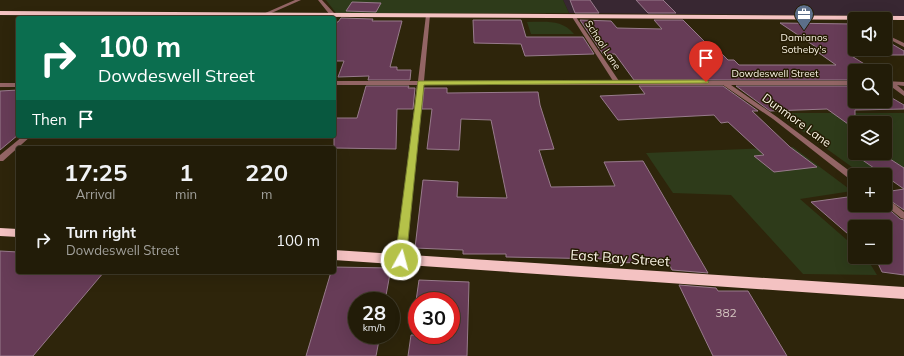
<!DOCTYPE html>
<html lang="en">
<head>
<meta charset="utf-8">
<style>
  body { margin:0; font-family:Mulish,sans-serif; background:#2e2916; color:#f1f3f6; height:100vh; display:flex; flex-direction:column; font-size:15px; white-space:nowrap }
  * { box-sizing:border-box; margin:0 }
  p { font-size:13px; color:#a2a19c }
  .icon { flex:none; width:22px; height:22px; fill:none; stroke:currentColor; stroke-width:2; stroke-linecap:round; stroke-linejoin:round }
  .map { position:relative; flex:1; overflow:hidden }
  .side { position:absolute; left:16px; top:146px; width:320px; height:128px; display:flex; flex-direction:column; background:#221c08; border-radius:4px; box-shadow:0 4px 16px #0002,0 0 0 1px #3f3a29 }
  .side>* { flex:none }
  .guide { position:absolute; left:16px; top:16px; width:320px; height:122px; border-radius:4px; box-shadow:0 4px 16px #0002,0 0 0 1px #3f3a29; background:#0b6e4f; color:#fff; overflow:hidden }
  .fabs { position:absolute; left:848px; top:12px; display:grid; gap:8px }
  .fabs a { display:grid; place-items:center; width:44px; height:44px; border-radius:4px; background:#221c08; box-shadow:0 4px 16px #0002,0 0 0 1px #3f3a29; font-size:20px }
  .speed { position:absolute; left:348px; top:292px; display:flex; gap:8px; font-size:20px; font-weight:700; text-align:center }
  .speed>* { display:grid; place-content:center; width:52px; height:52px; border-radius:50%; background:#221c08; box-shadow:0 4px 16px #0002,0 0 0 1px #3f3a29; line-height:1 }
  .speed small { font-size:10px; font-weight:400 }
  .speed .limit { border:6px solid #d22; background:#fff; color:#111 }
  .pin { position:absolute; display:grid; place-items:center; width:34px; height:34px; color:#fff; margin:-41px -17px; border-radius:50% 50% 50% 0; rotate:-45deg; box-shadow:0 0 4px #0007 }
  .pin .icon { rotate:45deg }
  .me { position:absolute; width:44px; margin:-22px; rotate:7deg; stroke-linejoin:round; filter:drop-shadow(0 0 3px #0008) }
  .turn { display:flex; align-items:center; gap:14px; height:84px; padding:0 16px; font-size:18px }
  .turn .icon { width:52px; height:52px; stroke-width:2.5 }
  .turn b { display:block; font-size:28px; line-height:34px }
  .then { display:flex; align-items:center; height:38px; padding:0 16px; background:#0003; gap:8px; font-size:15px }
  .eta { display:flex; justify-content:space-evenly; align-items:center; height:68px; text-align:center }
  .eta b { font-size:24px; font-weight:700; line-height:28px }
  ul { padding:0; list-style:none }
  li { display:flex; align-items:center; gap:12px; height:52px; padding:0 16px }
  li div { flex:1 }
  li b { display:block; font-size:15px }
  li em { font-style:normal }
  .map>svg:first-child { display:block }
  .medical { fill:#382732 }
  .green { fill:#2e3b1a; fill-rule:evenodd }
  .building { fill:#673c57; stroke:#987b8c }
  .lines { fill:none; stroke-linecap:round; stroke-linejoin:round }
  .minor { fill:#936565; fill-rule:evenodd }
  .tertiary { fill:#936565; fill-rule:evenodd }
  .trunk { fill:#f4c2c2; fill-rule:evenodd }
  .route { fill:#b5c249; stroke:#767e2f }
  .labels { text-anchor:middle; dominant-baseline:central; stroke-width:3; stroke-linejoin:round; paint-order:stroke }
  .far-poi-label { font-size:10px; fill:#faf4e4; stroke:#241b02 }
  .far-street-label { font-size:10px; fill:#faf4e4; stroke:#241b02 }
  .street-label { font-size:12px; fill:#faf4e4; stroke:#241b02 }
  .near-number-label { font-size:12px; fill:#d5c6c1 }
  .near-street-label { font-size:14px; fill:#faf4e4; stroke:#241b02 }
</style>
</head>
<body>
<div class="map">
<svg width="904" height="356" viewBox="0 0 904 356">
  <rect width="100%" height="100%" fill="#2e250b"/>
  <path class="medical" d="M563 0H904V16L569 13Z"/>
  <path class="green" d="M326 0H563L569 13H336Z
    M527 22C545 22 562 19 574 34H531Z
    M777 113H904V177L885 178V175H863ZM855 123H885V153H855Z
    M793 147 852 191 800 199 855 247V257H866L877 275 803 274 731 195 673 193 646 153Z"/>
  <path class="building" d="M570 0H590L599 13H575Z
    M636 0H663L676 13H648Z
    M352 2 381 3 376 12 346 11Z
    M341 18 373 19 372 21H402L390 67H397V70H411L410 80H368L369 76 338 77 344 61H334V22H338Z
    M473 20H521L526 37H583L594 54 525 56 521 44 474 43Z
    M580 20 611 21 617 28 662 29 654 20H683L711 48H716L728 60H734L739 65H836L819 53H825L780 23 855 24V49H885V40L904 51V55H850L874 70 848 71 855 75V80H634L615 54H603Z
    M366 86H409L408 88H415L413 109H397L396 149 334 148V118H357Z
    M639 86H723L758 111H752L790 147 817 167 774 172 754 156 764 155 728 122 721 123 714 115 618 120 600 96 645 94Z
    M736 86H855V101H885V94L904 105V109L855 110V129L827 109 770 111Z
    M424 88H447V93L538 92 540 105 554 149 539 150 551 187 615 186 604 162 643 161 708 273 672 270 668 262 606 263 605 259 506 257V254H463V250L415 248 423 180 458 182 457 197 507 198 491 120 461 119 459 150 427 149 432 109H422Z
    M18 90V135L0 150V91Z
    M887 157 904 168V210L885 197V192L904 189 861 159Z
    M855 196V205H884L900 219 904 220V275L882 272 875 257H885V227H855V240L811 202Z
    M0 251 18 252V272H104L33 356H0Z
    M334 267 391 268 385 301H357V335H380L376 356H306L331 272H334Z
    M419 280 469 282 467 356H408L411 335H451V301H416Z
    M679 285 716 288 718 291H748L787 356H713Z"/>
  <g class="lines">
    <path class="minor" d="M174 13 178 14 173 18H168Z
      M428 14 430 15 424 81H613L572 17 574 16 576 17 619 81H855V85H731L777 117 855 175V181H852L773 119 723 85H423L406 260 404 263 401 264 398 263 396 260 417 85H334V81H418L426 15Z
      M885 34 904 43V47L885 37Z
      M885 81 904 82V86L897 85 904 91V96L889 85H885Z
      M0 83H18V87H0Z
      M23 136H31L3 161H0V155Z
      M885 198 888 199 904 212V219L901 218 885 205Z"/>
    <path class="tertiary" d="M295 0H301L267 15 263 14Z
      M318 0H322L334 13V15H330Z"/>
    <path class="trunk" d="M0 11 904 16V20L0 15Z
      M0 228 18 229V237L0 236Z
      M334 250 904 287V299L334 260Z"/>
  </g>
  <path class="route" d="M706 80 709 82 708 83 424 85 406 260 405 263H397L395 260 418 81Z"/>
  <defs>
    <g id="office-pin" transform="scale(1)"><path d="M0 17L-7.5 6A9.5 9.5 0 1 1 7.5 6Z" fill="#5c6f8a" stroke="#241b02"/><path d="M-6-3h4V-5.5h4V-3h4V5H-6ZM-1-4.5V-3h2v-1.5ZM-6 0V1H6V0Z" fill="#fff"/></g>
  </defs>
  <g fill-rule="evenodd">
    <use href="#office-pin" x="804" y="14"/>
  </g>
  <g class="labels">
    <g class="far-poi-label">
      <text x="804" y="37">Damianos<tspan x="804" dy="12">Sotheby's</tspan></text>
    </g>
    <g class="far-street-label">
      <text transform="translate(603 45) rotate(57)">School Lane</text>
      <text x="775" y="73">Dowdeswell Street</text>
    </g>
    <g class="street-label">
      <text transform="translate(797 120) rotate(36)">Dunmore Lane</text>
    </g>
    <g class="near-number-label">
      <text x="726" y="312">382</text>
    </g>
    <g class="near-street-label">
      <text transform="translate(620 258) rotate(4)">East Bay Street</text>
    </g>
  </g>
</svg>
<div class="fabs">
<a><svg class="icon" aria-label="sound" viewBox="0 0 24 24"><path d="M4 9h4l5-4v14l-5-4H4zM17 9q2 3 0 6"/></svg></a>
<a><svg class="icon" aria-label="search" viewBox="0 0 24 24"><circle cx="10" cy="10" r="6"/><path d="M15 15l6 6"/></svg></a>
<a><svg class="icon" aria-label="layers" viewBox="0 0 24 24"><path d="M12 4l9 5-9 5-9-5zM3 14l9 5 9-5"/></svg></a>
<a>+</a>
<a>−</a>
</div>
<div class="speed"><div>28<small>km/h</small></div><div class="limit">30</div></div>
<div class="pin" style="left:706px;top:82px;background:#d93025"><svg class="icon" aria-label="arrive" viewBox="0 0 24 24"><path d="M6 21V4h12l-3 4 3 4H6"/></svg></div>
<svg class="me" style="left:401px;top:260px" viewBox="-20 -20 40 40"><circle r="17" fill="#b5c249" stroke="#fff" stroke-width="3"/><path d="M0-11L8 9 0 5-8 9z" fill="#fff"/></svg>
<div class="guide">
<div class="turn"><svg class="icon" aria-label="right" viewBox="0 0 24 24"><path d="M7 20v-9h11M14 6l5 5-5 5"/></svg><div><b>100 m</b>Dowdeswell Street</div></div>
<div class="then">Then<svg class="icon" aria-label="arrive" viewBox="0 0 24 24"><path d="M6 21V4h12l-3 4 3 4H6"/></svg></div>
</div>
<section class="side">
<div class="eta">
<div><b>17:25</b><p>Arrival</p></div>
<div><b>1</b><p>min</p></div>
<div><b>220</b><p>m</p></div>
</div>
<ul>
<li><svg class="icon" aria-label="right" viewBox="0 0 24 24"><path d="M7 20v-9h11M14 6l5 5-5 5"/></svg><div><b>Turn right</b><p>Dowdeswell Street</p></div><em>100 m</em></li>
</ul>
</section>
</div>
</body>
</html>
